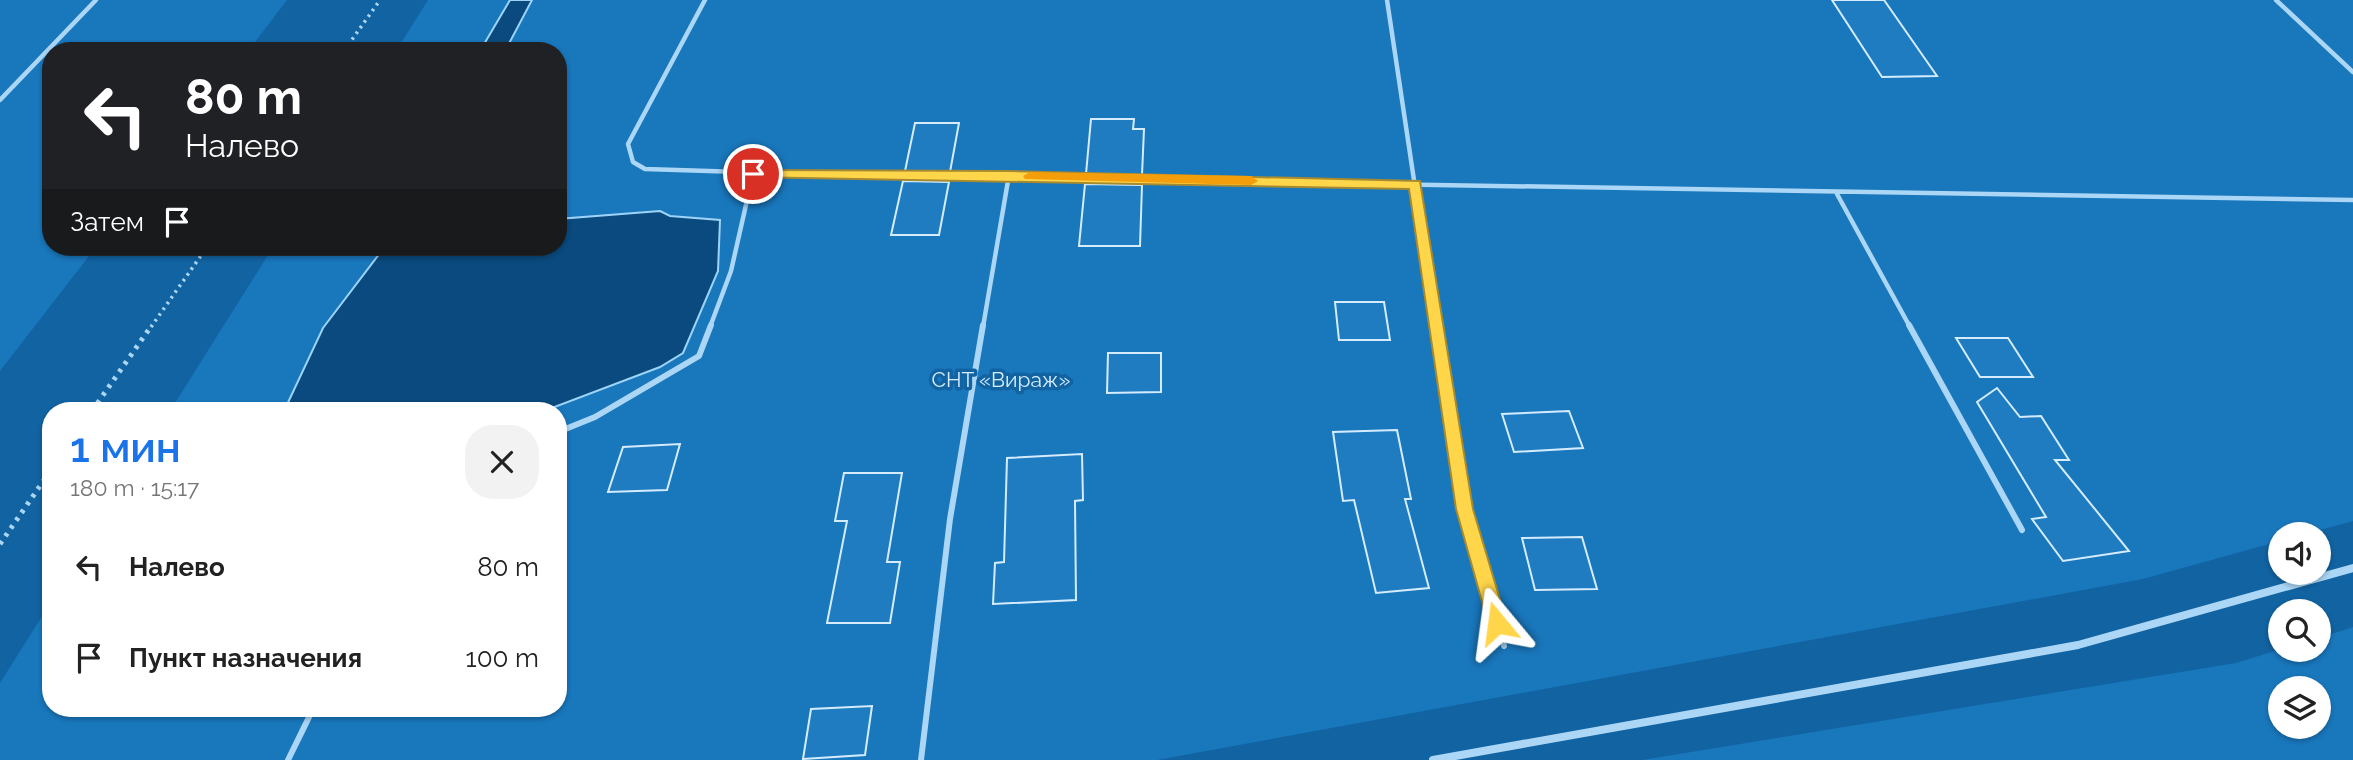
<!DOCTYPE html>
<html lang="ru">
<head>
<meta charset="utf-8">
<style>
  body { margin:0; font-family:Raleway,sans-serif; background:#f2f2f2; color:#222; height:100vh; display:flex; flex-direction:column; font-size:26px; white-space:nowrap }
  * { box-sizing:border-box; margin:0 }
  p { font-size:23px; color:#767676 }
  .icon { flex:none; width:38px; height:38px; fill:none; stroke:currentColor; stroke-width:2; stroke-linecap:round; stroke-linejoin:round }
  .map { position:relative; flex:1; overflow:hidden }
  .panel { position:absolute; left:42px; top:402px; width:525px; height:315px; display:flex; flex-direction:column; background:#fff; border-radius:28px; box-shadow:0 2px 5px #0004 }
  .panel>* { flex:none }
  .top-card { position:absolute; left:42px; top:42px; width:525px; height:214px; border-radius:28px; box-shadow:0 2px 5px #0004; background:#202124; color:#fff; overflow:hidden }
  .fabs { position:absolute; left:2268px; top:522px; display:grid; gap:14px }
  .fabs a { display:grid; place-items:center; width:63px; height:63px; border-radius:50%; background:#fff; box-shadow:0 2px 5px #0004; font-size:35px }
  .pin { position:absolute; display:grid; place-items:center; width:60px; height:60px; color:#fff; margin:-30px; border:4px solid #fff; border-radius:50%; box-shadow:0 2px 7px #0007 }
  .me { position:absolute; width:77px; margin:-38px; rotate:344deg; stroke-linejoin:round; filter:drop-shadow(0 0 5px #0008) }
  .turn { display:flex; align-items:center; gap:24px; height:147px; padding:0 28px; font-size:32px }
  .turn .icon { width:91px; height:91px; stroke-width:2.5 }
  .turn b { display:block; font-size:49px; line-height:60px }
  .then { display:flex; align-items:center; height:66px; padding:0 28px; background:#0003; gap:14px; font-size:26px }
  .round { display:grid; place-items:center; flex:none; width:74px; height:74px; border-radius:28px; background:#f2f2f2 }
  .overview { display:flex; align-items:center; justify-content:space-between; height:119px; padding:0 28px }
  h1 { font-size:42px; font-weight:600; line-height:52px; color:#1a73e8 }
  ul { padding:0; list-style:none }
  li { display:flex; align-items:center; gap:21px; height:91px; padding:0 28px }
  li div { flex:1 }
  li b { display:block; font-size:26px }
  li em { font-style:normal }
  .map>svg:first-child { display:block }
  .green { fill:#1977bc; fill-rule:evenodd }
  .water { fill:#0a4a7e; stroke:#9dd3f8; stroke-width:2 }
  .building { fill:#1f7cc1; stroke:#d4ecfe; stroke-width:2 }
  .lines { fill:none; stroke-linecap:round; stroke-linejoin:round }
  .path-far1 { stroke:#abd6f5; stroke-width:3.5; stroke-dasharray:2.5 4.5; stroke-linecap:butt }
  .path { stroke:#abd6f5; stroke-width:5; stroke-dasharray:3.5 6; stroke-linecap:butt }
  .service-far1 { stroke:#abd6f5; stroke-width:4.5 }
  .service { stroke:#abd6f5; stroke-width:6 }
  .minor { stroke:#abd6f5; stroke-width:8 }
  .route { fill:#ffd54a; stroke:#a68a30; stroke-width:2 }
  .slow { fill:#f59e0b }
  .labels { text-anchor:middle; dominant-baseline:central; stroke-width:7; stroke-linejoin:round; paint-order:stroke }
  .park-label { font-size:21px; fill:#d4ecfe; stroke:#1163a2 }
</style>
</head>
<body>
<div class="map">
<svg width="2353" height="760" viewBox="0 0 2353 760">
  <rect width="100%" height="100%" fill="#1163a2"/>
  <path class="green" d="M0 0H287L248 51H51V247H96L0 371Z
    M428 0H2353V521L2306 534H2280V541L2143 579 1157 760H0V683L51 602V709H558V411H170L273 247H558V51H396Z
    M2353 627V760H1642L2236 663 2281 649H2319V638ZM2280 688H2319V726H2280Z"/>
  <path class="water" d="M510 0H532L505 51H480Z
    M660 211 670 216 720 220 718 271 683 353 660 367 544 411H284L323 328 380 253 379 247H558V219Z"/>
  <path class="building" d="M1832 0H1884L1937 76 1882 77Z
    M1091 119H1134L1133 129H1144L1142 175 1086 174Z
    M915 123H959L950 172 905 171Z
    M903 181 949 182 939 235H891Z
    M1085 184 1142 185 1140 246H1079Z
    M1335 302H1384L1390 340H1339Z
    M1956 338H2008L2033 377H1980Z
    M1108 353H1161V392L1107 393Z
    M1997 388 2020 417 2041 416 2069 460H2055L2129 551 2063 561 2032 519 2046 517 1977 402Z
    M1569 411 1583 448 1514 452 1502 414Z
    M1397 430 1411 499H1405L1429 588 1376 593 1354 500 1343 501 1333 432Z
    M680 444 667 490 608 492 623 447Z
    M1082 454 1083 500 1075 501 1076 600 993 604 995 563 1004 562 1007 458Z
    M844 473H902L887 562H900L890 623H827L847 521H835Z
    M1582 537 1597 589 1535 590 1522 538Z
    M872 706 865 755 803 759 811 709Z"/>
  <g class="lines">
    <path class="path-far1" d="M344 51 380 0
      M151 327 207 247"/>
    <path class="path" d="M92 411 152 325
      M0 544 51 470"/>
    <path class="service-far1" d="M705 0 628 144 633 162 645 169 832 175 2353 200
      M1387 0 1436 327
      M2276 0 2353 72
      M0 100 96 0
      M1837 194 1910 327
      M710 327 731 271 753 174
      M983 327 1009 175"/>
    <path class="service" d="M1436 325 1464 509 1504 646
      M1909 325 2022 530
      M558 432 595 417 699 356 711 325
      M288 760 313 709
      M921 760 950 519 983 325"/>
    <path class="minor" d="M1433 760 2078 645 2353 568"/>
  </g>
  <path class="route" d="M753 170 1009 171 1420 181 1473 509 1507 623 1504 629 1497 631 1491 629 1488 623 1456 509 1409 189 749 177 747 174Z"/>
  <path class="slow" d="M1030 172 1251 176 1258 181 1251 185 1025 179 1023 176Z"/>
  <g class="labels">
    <g class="park-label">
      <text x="1001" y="379">СНТ «Вираж»</text>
    </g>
  </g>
</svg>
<div class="fabs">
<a><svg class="icon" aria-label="sound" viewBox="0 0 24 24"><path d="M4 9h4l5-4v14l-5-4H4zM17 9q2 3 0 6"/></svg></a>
<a><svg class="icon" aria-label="search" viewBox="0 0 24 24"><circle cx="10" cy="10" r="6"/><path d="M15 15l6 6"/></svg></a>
<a><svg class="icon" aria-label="layers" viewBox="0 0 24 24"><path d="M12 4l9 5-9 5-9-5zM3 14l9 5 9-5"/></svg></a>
</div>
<div class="pin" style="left:753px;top:174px;background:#d93025"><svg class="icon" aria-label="arrive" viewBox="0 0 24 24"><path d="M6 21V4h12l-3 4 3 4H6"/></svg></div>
<svg class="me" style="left:1497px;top:623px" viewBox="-20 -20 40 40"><path d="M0-17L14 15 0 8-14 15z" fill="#ffd54a" stroke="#fff" stroke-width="4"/></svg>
<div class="top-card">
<div class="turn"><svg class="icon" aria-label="left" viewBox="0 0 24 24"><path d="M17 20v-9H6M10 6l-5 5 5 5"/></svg><div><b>80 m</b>Налево</div></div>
<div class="then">Затем<svg class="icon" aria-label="arrive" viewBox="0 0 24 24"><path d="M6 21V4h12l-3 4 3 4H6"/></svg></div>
</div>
<section class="panel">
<div class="overview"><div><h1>1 мин</h1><p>180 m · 15:17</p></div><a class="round"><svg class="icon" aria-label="close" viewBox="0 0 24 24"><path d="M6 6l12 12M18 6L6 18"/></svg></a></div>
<ul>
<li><svg class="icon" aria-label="left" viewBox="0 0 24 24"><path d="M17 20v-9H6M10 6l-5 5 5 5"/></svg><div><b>Налево</b></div><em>80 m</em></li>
<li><svg class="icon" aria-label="arrive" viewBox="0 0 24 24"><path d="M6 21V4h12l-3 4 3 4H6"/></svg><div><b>Пункт назначения</b></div><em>100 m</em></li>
</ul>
</section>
</div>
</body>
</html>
